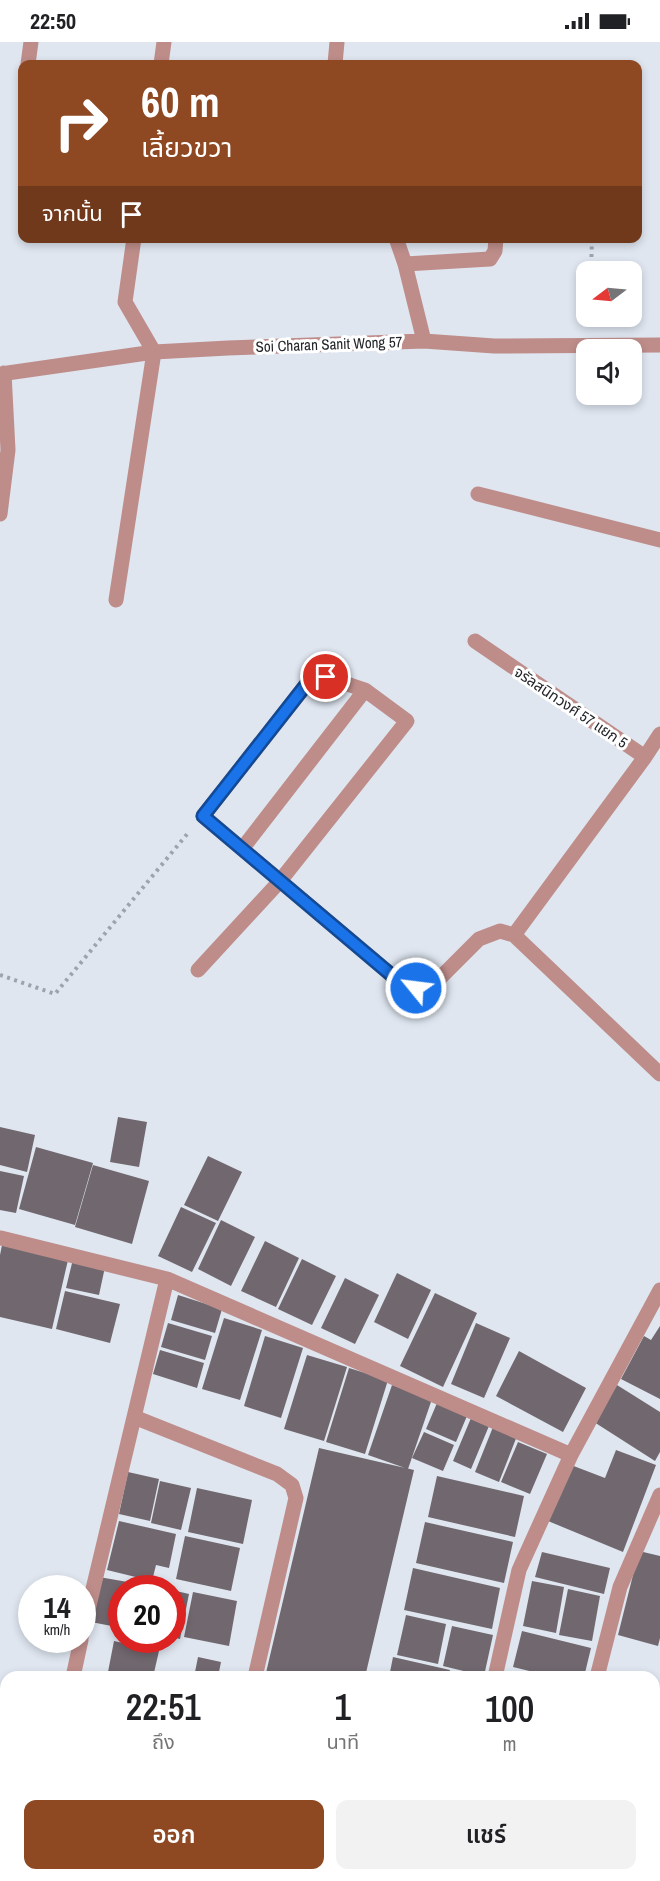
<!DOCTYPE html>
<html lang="th">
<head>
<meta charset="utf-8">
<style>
  body { margin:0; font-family:"Archivo Narrow","Noto Sans Thai",sans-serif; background:#f2f2f2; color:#202124; height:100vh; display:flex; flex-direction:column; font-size:22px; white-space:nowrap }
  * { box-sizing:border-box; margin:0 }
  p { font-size:20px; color:#757577 }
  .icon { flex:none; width:33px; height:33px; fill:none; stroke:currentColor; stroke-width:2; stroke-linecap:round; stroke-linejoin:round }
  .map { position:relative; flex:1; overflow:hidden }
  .sheet { position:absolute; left:0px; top:1629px; width:660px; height:210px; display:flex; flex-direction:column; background:#fff; border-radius:18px 18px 0 0; box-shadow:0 3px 9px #0003 }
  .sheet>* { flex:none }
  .top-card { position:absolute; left:18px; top:18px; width:624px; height:183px; border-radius:12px; box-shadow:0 3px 9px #0003; background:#8e4822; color:#fff; overflow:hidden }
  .needle { width:39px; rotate:254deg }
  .fabs { position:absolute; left:576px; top:219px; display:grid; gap:12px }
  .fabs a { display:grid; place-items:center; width:66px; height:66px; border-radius:12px; background:#fff; box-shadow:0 3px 9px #0003; font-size:30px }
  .speed { position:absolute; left:18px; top:1533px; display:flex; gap:12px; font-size:30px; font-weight:700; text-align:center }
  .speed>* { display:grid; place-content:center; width:78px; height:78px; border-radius:50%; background:#fff; box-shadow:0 3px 9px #0003; line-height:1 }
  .speed small { font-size:15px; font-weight:400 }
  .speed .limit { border:9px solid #d22; background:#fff; color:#111 }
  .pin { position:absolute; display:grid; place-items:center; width:51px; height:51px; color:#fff; margin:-26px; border:3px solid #fff; border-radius:50%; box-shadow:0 2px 6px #0007 }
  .me { position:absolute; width:66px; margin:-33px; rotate:299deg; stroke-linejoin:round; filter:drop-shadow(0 0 4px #0008) }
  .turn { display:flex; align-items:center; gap:21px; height:126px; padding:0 24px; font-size:27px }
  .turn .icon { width:78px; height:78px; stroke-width:2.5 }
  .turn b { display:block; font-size:42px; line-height:51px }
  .then { display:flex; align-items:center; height:57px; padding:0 24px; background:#0003; gap:12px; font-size:22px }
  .eta { display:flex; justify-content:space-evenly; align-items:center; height:102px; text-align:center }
  .eta b { font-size:36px; font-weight:600; line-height:42px }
  .primary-button { display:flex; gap:12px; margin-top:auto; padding:12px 24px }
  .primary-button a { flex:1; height:69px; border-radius:12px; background:#8e4822; color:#fff; font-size:24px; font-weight:600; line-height:69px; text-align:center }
  .primary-button a+a { background:#f2f2f2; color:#202124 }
  .status { display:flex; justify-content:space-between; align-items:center; height:42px; padding:0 30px; background:#fff; direction:ltr }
  .status svg { height:16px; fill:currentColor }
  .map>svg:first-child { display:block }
  .building { fill:#71686f }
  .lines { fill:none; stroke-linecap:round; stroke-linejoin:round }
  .path { stroke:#9ea3ab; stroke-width:4; stroke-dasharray:3 4.5; stroke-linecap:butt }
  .minor { stroke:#be8d8a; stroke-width:15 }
  .route-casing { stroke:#114b97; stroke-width:15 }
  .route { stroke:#1a73e8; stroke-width:10 }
  .labels { text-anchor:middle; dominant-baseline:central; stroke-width:6; stroke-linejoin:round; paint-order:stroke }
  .street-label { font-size:15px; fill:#232529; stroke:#fff }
</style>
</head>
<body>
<div class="status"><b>22:50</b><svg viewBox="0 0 49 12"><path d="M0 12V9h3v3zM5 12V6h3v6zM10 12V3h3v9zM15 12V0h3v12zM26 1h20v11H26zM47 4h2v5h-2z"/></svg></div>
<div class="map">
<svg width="660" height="1839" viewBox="0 0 660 1839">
  <rect width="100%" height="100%" fill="#dfe6f0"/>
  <path class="building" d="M118 1075 147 1080 139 1125 110 1120Z
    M0 1085 35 1093 27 1130 0 1123Z
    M36 1105 93 1121 75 1183 19 1167Z
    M208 1114 242 1130 218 1179 184 1163Z
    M93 1123 149 1139 132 1202 75 1185Z
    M0 1129 24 1134 16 1171 0 1168Z
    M181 1165 216 1181 192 1230 158 1214Z
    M221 1178 255 1195 231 1244 198 1227Z
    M265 1199 299 1216 276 1265 241 1249Z
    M2 1203 68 1218 52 1287 0 1275V1213Z
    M73 1217 105 1225 99 1253 66 1246Z
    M302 1217 336 1234 312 1283 278 1267Z
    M397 1231 431 1248 408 1297 374 1280Z
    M345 1236 379 1253 355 1302 321 1286Z
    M65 1249 120 1262 110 1301 56 1287Z
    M435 1251 477 1271 443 1345 400 1324Z
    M178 1253 222 1267 215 1291 171 1278Z
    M224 1276 262 1288 240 1358 202 1347Z
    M168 1281 212 1294 205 1318 161 1305Z
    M476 1281 510 1296 484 1356 451 1342Z
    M660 1284V1357L621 1337 644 1294 651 1298Z
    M265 1294 303 1306 281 1376 244 1364Z
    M160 1308 204 1321 197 1346 153 1332Z
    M519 1309 586 1346 563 1390 496 1354Z
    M307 1313 347 1325 324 1399 284 1387Z
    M349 1326 388 1338 365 1412 326 1400Z
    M392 1343 432 1357 408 1427 368 1413Z
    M617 1343 660 1370V1410L655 1419 594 1380Z
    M437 1361 467 1374 456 1400 426 1387Z
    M471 1376 489 1384 471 1427 453 1419Z
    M493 1385 517 1394 499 1440 475 1430Z
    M424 1390 454 1403 443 1429 412 1416Z
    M518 1400 547 1412 530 1452 501 1440Z
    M319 1406 414 1428 365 1635H265Z
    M616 1408 656 1423 623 1510 548 1479 571 1423 605 1436Z
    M128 1430 159 1437 150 1479 119 1472Z
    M437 1434 524 1454 515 1495 428 1475Z
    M160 1439 191 1446 181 1488 151 1481Z
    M197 1446 252 1458 243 1502 188 1490Z
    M119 1479 176 1492 169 1526 156 1523 152 1539 107 1528Z
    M425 1480 513 1500 504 1541 416 1521Z
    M185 1494 240 1506 231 1549 176 1537Z
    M639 1509 660 1514V1596L658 1604 618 1593Z
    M542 1510 610 1526 604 1552 535 1535Z
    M413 1526 500 1546 492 1587 404 1568Z
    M99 1535 145 1543 158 1546H122V1586L91 1580Z
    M532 1539 564 1545 556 1591 523 1584Z
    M568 1547 600 1554 592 1599 559 1593Z
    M172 1548 189 1552 180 1597 172 1595Z
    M193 1550 237 1559 229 1604 184 1595Z
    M406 1573 446 1582 438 1622 397 1613Z
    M452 1584 493 1593 484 1634 443 1624Z
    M522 1589 591 1606 584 1635H554L513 1625Z
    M114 1599 159 1609 153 1635H107Z
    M198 1615 221 1620 218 1635H194Z
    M393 1615 450 1628 448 1635H389Z
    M659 1688H660V1738L654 1737V1716Z
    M654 1743 660 1744 655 1769H654Z
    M659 1795H660V1838L651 1837 652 1833H654V1820Z
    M98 1833H144L143 1839H97Z
    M174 1833H229L228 1839H173Z
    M241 1833H250L271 1839H240Z
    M375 1833H446L444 1839H374Z
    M614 1833 642 1838V1839H613Z"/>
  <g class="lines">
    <path class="path" d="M591 230 592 196
      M0 933 55 952 188 791"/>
    <path class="minor" d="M28 22 31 0
      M161 22 164 0
      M335 22 337 0
      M396 196 405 222
      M424 299 405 222 490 217 495 209 496 196
      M0 332 154 310 228 306 424 299 494 304 660 303
      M478 452 660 498
      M0 472 8 408 4 331
      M116 558 154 310 125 260 134 196
      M475 599 645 715 660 692
      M242 807 365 648
      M514 893 645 715
      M198 928 280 839 407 679 365 648 326 635 309 639 203 774 395 936 415 946 438 938 479 897 500 889 514 893 660 1032
      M1 1196 167 1237
      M134 1375 277 1432 292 1443 296 1456 255 1635
      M82 1593 167 1237 571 1413
      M73 1635 81 1598
      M495 1635 519 1528 571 1413 660 1248
      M597 1635 620 1545 660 1453
      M25 1839 26 1833
      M544 1839 546 1833"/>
  </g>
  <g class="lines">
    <g class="route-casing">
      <path id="route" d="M326 635 309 639 203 774 395 936 416 946"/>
    </g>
    <use href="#route" class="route"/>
  </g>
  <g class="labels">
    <g class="street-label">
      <text transform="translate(329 302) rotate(-2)">Soi Charan Sanit Wong 57</text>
      <text transform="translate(571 665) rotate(34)">จรัลสนิทวงศ์ 57 แยก 5</text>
    </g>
  </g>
</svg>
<div class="fabs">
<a><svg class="needle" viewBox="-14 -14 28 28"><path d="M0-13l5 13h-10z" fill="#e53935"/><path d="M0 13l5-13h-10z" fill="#757577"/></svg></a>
<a><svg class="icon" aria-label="sound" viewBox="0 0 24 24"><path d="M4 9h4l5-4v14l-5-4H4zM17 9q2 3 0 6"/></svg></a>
</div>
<div class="speed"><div>14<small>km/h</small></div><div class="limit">20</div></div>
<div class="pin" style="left:326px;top:635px;background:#d93025"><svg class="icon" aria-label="arrive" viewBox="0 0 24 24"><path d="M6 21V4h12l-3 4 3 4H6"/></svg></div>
<svg class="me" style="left:416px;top:946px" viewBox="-20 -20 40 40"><circle r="17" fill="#1a73e8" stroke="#fff" stroke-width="3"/><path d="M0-11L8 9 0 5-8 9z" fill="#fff"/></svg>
<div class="top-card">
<div class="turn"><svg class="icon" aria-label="right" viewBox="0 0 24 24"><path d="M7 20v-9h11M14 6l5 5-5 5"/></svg><div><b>60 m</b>เลี้ยวขวา</div></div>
<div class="then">จากนั้น<svg class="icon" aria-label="arrive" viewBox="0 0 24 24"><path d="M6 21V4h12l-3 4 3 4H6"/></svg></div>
</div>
<section class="sheet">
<div class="eta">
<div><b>22:51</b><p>ถึง</p></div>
<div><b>1</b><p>นาที</p></div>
<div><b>100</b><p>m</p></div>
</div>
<div class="primary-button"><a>ออก</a><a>แชร์</a></div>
</section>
</div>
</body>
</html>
